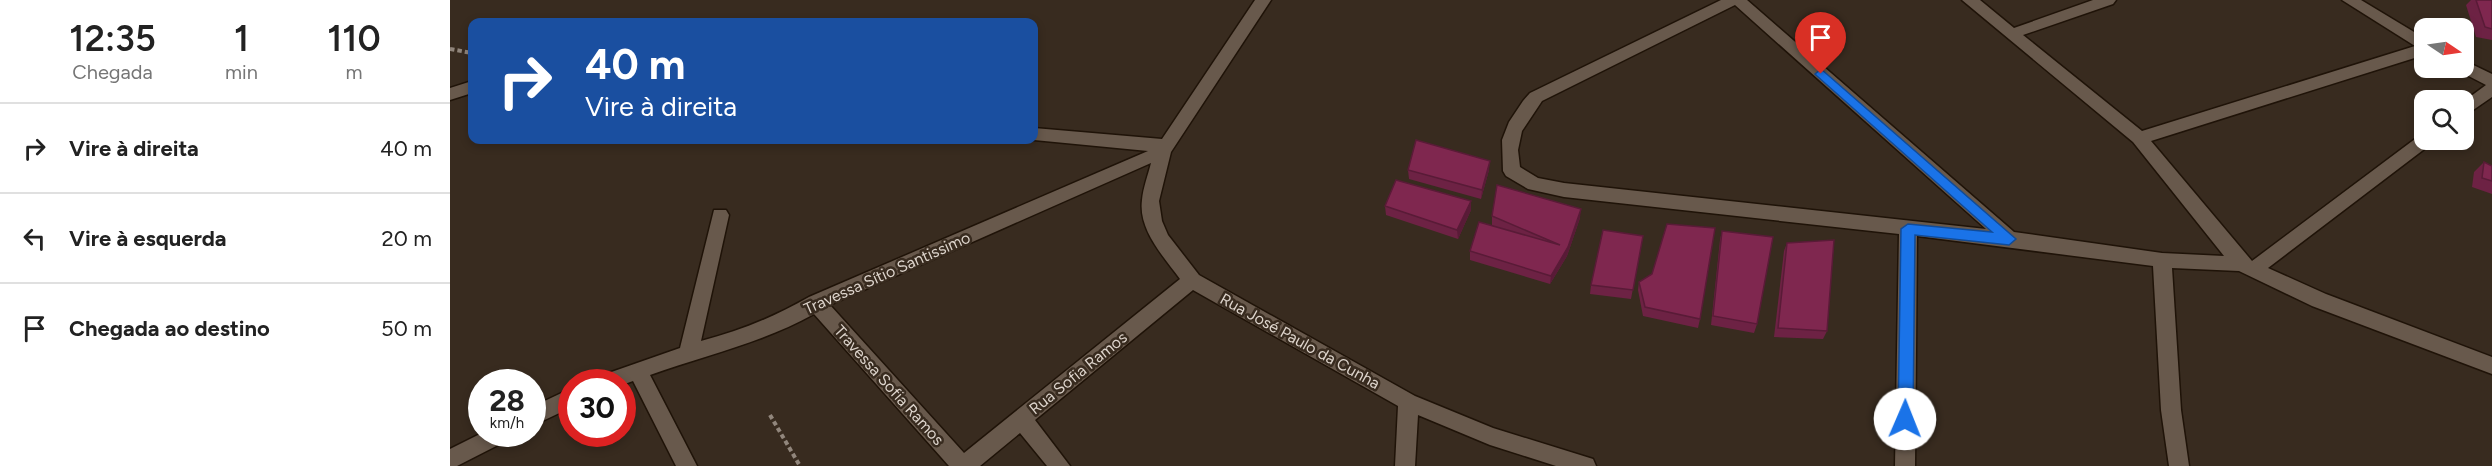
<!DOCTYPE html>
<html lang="pt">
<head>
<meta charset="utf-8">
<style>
  body { margin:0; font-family:Figtree,sans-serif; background:#f2f2f2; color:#222; height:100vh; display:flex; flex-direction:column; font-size:22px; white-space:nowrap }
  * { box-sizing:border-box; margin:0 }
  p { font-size:20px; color:#767676 }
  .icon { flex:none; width:33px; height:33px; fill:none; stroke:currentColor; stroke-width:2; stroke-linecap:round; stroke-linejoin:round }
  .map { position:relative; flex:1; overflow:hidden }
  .side { display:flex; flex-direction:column; background:#fff; width:450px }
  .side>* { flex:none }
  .hud { position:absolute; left:18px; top:18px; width:570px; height:126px; border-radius:12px; box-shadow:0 3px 9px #0003; background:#1a4fa0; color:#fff; overflow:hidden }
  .needle { width:39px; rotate:103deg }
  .tools { position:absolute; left:1964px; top:18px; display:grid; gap:12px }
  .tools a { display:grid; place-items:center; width:60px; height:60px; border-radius:12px; background:#fff; box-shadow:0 3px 9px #0003; font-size:30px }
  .speed { position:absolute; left:18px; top:369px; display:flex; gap:12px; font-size:30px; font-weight:700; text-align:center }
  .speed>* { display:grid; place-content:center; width:78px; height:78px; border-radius:50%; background:#fff; box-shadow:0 3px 9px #0003; line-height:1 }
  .speed small { font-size:15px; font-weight:400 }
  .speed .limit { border:9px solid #d22; background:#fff; color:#111 }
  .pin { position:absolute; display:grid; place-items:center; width:51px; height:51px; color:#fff; margin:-62px -26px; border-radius:50% 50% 50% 0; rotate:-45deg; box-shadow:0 0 6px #0007 }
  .pin .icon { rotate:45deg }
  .me { position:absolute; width:66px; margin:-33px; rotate:1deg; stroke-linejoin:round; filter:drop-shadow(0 0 4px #0008) }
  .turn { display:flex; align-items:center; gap:21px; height:126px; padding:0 18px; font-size:27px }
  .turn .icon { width:78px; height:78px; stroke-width:2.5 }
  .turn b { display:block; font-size:42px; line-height:51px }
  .eta { display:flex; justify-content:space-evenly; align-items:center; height:102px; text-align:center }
  .eta b { font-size:36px; font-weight:600; line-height:42px }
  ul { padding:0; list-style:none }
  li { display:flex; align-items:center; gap:18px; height:90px; padding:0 18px; border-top:2px solid #e0e0e0 }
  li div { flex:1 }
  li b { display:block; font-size:22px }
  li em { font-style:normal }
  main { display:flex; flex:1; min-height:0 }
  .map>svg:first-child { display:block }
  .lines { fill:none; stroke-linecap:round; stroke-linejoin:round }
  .street-casing { stroke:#1f1308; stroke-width:3 }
  .path { stroke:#91867c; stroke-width:4; stroke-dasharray:4.5 3; stroke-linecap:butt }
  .street { fill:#68594c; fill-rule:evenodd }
  .wall { fill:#6d2244 }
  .shaded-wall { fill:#591b37 }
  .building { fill:#7f274f; stroke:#591b37; stroke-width:1.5 }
  .route { fill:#1a73e8; stroke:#114b97; stroke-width:1.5 }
  .labels { text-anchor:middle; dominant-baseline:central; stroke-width:5; stroke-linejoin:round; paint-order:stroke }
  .street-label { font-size:16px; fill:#ddd4cc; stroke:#382b1f }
</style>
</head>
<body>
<main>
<section class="side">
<div class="eta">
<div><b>12:35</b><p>Chegada</p></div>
<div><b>1</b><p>min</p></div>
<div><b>110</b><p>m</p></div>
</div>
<ul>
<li><svg class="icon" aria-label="right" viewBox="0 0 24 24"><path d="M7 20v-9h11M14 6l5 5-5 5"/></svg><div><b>Vire à direita</b></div><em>40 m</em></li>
<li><svg class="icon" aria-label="left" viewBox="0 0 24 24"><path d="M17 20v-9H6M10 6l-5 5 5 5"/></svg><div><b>Vire à esquerda</b></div><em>20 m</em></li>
<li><svg class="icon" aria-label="arrive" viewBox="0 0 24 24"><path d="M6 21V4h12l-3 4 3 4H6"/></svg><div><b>Chegada ao destino</b></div><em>50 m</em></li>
</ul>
</section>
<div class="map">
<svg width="2042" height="466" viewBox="0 0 2042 466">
  <rect width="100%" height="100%" fill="#382b1f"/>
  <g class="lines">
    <g class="street-casing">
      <path id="street" d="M805 0H821L721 152 709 201 712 221 718 235 749 275 965 396 1043 428 1143 459 1146 466H1106L1040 445 968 415 965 466H945L948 406 743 290 585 420 620 466H597L570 433 530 466H499L364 314C312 343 256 355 200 375L247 466H226L183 381 172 385V382H147L150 376 230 348 264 210H276L279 215 251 341C290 331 324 317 359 297L698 151 584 140V128L712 139ZM701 163C698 175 693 188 692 200 688 230 714 257 730 279L514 453 380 305Z
        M1271 0H1297L1564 232 1712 253 1774 256 1683 142 1512 0H1530L1564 28 1643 0H1666L1663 4 1573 35 1692 131 1965 46 1892 0H1911L1974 38V55L1701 141 1802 261 1969 136 1974 134V140H1983L1981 144 1818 268 1876 294 2042 357V374L1862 306 1789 271 1722 268 1731 410 1739 466H1719L1711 410 1703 266 1467 236 1465 466H1445L1449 234 1114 197 1078 189 1056 176 1053 171 1052 140 1059 122 1073 101 1080 93ZM1285 5 1536 229 1114 183 1088 178 1070 167 1068 150 1072 131 1092 101Z
        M2013 60 2042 74V97L2013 117V102L2036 85 2007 70 2006 68H2013Z
        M22 81V93L0 100V88Z
        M122 388V407L82 426V407Z
        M32 433 59 434 56 441 7 466H0V449Z"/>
    </g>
    <path class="path" d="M0 49 22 53
      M320 415 350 466"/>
    <use href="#street" class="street"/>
  </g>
  <path class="wall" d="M2021 0H2042V40L2026 37 2016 5Z
    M2034 162 2042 166V194L2022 187 2024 172Z
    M958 170H1039L1031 199 959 179Z
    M935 206 1021 210 1008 239 936 215Z
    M1042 216 1130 218 1117 256 1100 284 1020 260V251L1042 225Z
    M1272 231 1307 324 1304 333 1261 325 1270 240Z
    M1193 236 1181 299 1140 294 1141 285Z
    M1337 243 1377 331 1373 339 1324 337 1334 251Z
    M1189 282 1250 319 1248 328 1193 316 1188 290Z"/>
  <path class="shaded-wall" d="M1040 161 1039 170 1031 199 1032 190Z
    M1021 201V210L1008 239 1007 230Z
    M1131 209 1130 218 1117 256 1100 284 1101 276Z"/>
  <path class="building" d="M2026 0H2042V29L2035 27Z
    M966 140 1040 161 1032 190 958 170Z
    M2034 162 2042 166V181L2032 178Z
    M946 180 1021 201 1007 230 935 206Z
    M1047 185 1131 209 1118 247 1101 276 1020 251 1029 222 1110 245 1042 216Z
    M1217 224 1265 228 1250 319 1195 307 1189 282 1202 274Z
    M1153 230 1193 236 1183 290 1141 285Z
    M1272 231 1323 237 1307 324 1263 316Z
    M1384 240 1377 331 1328 328 1337 243Z"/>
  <path class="route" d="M1371 69 1566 239 1559 245 1465 235 1463 419 1461 424 1455 426 1450 424 1448 419 1451 229 1458 224 1542 232 1367 76 1365 74Z"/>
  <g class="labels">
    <g class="street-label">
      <text transform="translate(437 273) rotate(-24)">Travessa Sítio Santissimo</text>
      <text transform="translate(850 341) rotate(29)">Rua José Paulo da Cunha</text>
      <text transform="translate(628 373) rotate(-39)">Rua Sofia Ramos</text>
      <text transform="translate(439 385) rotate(48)">Travessa Sofia Ramos</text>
    </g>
  </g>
</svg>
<div class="tools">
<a><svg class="needle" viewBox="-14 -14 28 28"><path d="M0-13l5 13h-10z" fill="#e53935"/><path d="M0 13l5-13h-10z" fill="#767676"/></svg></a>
<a><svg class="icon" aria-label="search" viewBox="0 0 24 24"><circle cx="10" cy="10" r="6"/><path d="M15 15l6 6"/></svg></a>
</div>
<div class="speed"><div>28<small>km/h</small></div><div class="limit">30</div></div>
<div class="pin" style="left:1371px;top:74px;background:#d93025"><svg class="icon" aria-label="arrive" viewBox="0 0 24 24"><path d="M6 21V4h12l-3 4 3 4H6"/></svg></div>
<svg class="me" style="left:1455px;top:419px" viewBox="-20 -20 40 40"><circle r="19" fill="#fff"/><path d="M0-13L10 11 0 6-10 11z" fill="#1a73e8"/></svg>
<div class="hud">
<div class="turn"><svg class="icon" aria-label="right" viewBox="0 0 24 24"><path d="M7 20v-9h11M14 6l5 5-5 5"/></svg><div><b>40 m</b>Vire à direita</div></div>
</div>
</div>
</main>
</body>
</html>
